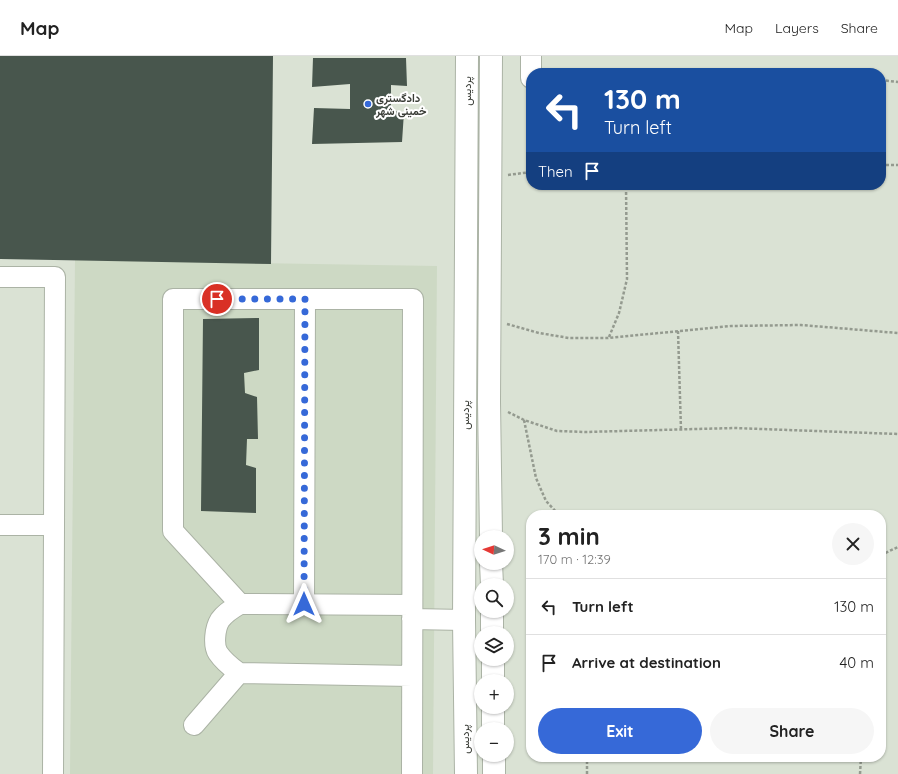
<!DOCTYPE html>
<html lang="en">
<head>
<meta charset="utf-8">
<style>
  body { margin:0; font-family:Quicksand,Vazirmatn,sans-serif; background:#f6f6f6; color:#222; height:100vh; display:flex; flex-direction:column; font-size:15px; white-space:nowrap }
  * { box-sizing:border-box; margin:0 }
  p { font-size:13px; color:#767676 }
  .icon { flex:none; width:22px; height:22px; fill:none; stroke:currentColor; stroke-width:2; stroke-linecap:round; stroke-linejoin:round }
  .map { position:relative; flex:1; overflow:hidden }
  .side { position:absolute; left:526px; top:454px; width:360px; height:252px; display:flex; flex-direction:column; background:#fff; border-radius:16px; box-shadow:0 1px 3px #0004 }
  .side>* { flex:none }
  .banner { position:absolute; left:526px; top:12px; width:360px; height:122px; border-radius:16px; box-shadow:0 1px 3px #0004; background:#1a4fa0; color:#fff; overflow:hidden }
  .needle { width:26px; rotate:274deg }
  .controls { position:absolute; left:474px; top:474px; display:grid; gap:8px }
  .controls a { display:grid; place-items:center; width:40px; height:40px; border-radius:50%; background:#fff; box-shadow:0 1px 3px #0004; font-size:20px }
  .pin { position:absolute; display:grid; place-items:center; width:34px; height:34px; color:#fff; margin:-17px; border:2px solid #fff; border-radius:50%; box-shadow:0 1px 4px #0007 }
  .me { position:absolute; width:44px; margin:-22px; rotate:0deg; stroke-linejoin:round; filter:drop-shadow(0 0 3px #0008) }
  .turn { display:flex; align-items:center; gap:14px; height:84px; padding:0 12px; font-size:18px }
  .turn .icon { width:52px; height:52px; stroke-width:2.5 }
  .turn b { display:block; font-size:28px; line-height:34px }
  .then { display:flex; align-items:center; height:38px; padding:0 12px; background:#0003; gap:8px; font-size:15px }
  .round { display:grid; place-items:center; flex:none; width:42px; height:42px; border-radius:21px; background:#f6f6f6 }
  .head { display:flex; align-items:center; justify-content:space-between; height:68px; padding:0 12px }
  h1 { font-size:24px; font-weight:700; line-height:30px }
  .action { display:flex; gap:8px; margin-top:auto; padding:8px 12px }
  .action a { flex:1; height:46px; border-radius:24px; background:#3669d8; color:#fff; font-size:16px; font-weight:700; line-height:46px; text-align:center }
  .action a+a { background:#f6f6f6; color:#222 }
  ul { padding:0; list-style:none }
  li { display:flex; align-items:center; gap:12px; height:56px; padding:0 12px; border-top:1px solid #e0e0e0 }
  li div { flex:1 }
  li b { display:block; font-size:15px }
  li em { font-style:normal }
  header { display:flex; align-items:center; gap:24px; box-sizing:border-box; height:56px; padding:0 20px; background:#fff; border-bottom:1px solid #e0e0e0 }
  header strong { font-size:19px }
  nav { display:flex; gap:22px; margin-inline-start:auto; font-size:14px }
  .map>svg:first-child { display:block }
  .built { fill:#cdd9c4 }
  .building { fill:#48564d }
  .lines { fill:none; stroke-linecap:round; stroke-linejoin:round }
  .minor-casing { stroke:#abb3a5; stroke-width:22 }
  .major-casing { stroke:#abb3a5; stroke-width:24 }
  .path { stroke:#949a8f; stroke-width:2.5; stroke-dasharray:3 2; stroke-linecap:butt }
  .minor { stroke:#fff; stroke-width:20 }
  .major { stroke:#fff; stroke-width:22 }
  .route { stroke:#3669d8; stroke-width:7; stroke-dasharray:0 12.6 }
  .poi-dot { fill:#3669d8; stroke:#fff; stroke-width:1.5 }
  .labels { text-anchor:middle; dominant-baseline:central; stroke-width:4; stroke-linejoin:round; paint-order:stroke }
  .street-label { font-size:11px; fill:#393c36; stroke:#fff }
  .poi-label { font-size:11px; font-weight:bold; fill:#393c36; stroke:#fff; text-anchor:start }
</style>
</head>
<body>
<header>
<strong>Map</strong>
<nav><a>Map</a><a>Layers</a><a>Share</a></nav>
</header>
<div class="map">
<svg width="898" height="718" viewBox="0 0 898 718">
  <rect width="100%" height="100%" fill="#dae2d4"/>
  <path class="built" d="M75 204 437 210 433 718H70Z"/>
  <path class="building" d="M0 0H273L271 208 0 203Z
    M313 2H406L407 30 391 29V55L404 56 402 86 312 88 314 52 350 53V28L312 31Z
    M259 262V314L244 317 245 337 257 341 258 383H247L246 409 256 412V457L201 455 203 263Z"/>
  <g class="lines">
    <g class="minor-casing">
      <path id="minor" d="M531 22V0
        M0 221H55L53 718
        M0 469H54
        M304 549 305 243
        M412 563 464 564
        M239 617C231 611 224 606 218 597 213 589 215 572 220 564 225 557 233 552 240 548
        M194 669 239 617 412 620
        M412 718 413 243H173V475L240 548 412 549"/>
    </g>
    <g class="major-casing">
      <path id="major" d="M491 481 489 346 491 0
        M491 507 492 529
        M492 555V577
        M493 603V625
        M493 651V673
        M494 699V718
        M466 718 464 564 467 0"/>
    </g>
    <path class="path" d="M804 17H818
      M881 24 898 26
      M881 109H898
      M508 119 531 116
      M507 268 539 277 569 282H608L731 270 801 269 898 277
      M678 275 681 374
      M609 281 619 257 627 223 626 129
      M508 356 524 364 557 375 585 376 734 372 898 378
      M524 364 536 422 546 445 559 459
      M881 499 898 491
      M587 718V701
      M860 718 861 701"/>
    <use href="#minor" class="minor"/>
    <use href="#major" class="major"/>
  </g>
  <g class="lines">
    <path class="route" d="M217 243H305L304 548"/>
  </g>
  <circle class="poi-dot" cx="368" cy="48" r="4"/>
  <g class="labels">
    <g class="street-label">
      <text transform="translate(467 35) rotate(-90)">پردیس</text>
      <text transform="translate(465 359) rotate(-90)">پردیس</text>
      <text transform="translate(465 683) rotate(-91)">پردیس</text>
    </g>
    <g class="poi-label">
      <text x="376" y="42">دادگستری<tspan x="376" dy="13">خمینی شهر</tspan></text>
    </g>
  </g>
</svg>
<div class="controls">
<a><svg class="needle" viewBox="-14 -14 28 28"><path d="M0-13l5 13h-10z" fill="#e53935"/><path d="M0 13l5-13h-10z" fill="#767676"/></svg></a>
<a><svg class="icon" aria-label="search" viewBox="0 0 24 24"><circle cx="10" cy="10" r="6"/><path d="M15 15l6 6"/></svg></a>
<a><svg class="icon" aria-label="layers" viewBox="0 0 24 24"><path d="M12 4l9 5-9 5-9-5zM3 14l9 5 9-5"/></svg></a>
<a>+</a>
<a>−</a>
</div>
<div class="pin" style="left:217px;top:243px;background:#d93025"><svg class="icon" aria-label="arrive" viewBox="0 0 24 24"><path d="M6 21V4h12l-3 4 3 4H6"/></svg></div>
<svg class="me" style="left:304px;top:548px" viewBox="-20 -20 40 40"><path d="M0-17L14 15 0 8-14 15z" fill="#3669d8" stroke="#fff" stroke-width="4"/></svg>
<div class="banner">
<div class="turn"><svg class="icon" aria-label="left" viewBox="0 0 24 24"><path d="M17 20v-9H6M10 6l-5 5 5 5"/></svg><div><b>130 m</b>Turn left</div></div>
<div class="then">Then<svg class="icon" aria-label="arrive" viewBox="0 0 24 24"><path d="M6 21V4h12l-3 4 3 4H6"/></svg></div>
</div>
<section class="side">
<div class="head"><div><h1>3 min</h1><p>170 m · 12:39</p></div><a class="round"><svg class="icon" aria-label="close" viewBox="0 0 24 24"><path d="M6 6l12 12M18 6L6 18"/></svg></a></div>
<ul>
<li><svg class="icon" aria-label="left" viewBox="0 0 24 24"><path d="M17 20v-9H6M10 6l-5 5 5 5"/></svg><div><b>Turn left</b></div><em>130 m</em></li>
<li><svg class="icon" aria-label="arrive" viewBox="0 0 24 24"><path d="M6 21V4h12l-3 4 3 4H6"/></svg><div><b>Arrive at destination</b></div><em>40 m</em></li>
</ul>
<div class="action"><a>Exit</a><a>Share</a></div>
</section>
</div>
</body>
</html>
